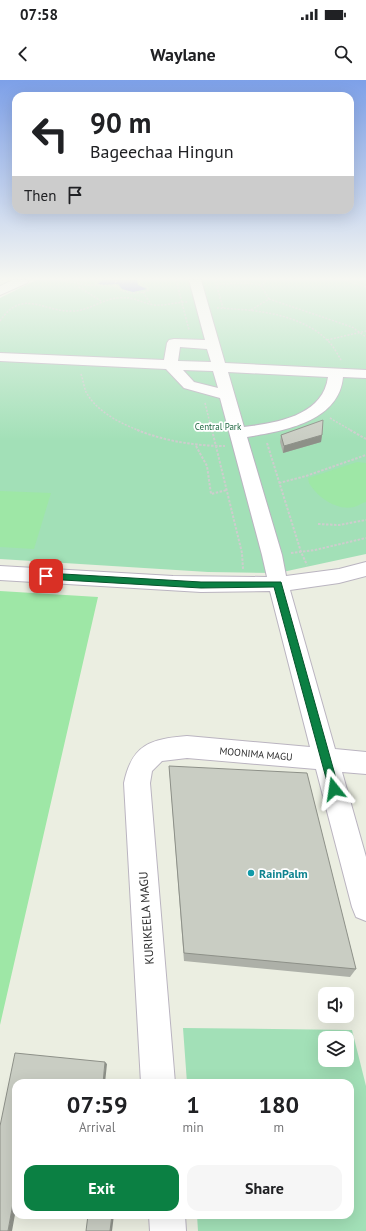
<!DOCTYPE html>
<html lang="en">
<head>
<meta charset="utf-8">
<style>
  body { margin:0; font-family:"PT Sans",sans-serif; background:#f6f6f6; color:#202124; height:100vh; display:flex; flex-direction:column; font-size:15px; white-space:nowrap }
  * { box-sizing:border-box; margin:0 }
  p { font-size:13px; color:#757577 }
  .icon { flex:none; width:22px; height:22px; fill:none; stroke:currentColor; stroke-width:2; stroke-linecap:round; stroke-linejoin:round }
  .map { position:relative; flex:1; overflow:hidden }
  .panel { position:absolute; left:12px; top:999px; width:342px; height:140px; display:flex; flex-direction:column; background:#fff; border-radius:12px; box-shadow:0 4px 16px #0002 }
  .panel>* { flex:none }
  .banner { position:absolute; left:12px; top:12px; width:342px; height:122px; border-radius:12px; box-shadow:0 4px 16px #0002; background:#fff; color:#202124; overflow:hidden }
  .tools { position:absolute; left:318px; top:907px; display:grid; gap:8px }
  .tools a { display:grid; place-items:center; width:36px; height:36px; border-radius:8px; background:#fff; box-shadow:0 4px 16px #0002; font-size:20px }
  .pin { position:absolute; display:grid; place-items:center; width:34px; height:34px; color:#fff; margin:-17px; border-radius:8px; box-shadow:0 2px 6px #0006 }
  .me { position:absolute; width:44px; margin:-22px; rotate:345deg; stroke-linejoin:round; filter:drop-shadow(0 0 3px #0008) }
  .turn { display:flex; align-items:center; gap:14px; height:84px; padding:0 12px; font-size:18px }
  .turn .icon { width:52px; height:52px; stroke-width:2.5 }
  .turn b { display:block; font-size:28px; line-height:34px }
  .then { display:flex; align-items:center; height:38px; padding:0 12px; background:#0003; gap:8px; font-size:15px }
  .eta { display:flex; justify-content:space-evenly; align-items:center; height:68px; text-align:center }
  .eta b { font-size:24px; font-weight:700; line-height:28px }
  .action { display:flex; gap:8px; margin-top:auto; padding:8px 12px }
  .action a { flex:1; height:46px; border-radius:12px; background:#0b8043; color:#fff; font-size:16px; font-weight:700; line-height:46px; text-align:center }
  .action a+a { background:#f6f6f6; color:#202124 }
  .status { display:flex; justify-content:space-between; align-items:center; height:28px; padding:0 20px; background:#fff; direction:ltr }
  .status svg { height:11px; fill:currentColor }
  header { display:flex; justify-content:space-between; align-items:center; height:52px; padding:0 12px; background:#fff; font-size:18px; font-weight:700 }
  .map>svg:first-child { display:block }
  .green { fill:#a2e0b7; fill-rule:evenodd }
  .pitch { fill:#9ee7a6 }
  .water { fill:#7c82e8 }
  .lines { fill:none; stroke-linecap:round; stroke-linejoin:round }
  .minor-casing { stroke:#bab4c0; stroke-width:2 }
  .path-far1 { stroke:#cdcdcd; stroke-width:1.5; stroke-dasharray:2 1.5; stroke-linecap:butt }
  .path { stroke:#cdcdcd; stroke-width:2; stroke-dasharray:2.5 1.5; stroke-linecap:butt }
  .minor { fill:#fff; fill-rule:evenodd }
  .wall { fill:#adb0a8 }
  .shaded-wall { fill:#8d9088 }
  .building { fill:#c9cdc3; stroke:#8d9088 }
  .route { fill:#0b8043; stroke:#07532c }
  .culture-dot { fill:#0f9aa8; stroke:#fff; stroke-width:1.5 }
  .labels { text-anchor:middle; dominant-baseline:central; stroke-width:3.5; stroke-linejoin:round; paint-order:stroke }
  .far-park-label { font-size:9px; fill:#206842; stroke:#fff }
  .street-label { font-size:10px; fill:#2d2d2d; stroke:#fff }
  .near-culture-label { font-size:12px; font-weight:bold; fill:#0d838f; stroke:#fff; text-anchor:start }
  .near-street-label { font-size:12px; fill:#2d2d2d; stroke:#fff }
</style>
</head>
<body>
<div class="status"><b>07:58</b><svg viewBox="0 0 49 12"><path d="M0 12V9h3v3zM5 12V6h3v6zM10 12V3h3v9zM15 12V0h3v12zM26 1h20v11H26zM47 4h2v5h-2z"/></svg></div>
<header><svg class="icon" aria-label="back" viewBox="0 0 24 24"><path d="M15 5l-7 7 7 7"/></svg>Waylane<svg class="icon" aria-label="search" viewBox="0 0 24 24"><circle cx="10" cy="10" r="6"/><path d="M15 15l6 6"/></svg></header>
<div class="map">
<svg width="366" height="1151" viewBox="0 0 366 1151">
  <rect width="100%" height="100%" fill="#ebeee1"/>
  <path class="green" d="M36 200H366V474L278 493 208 492 0 479V218Z
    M183 948 352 950 366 1006V1151H198L197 1135H350V1003H187ZM325 958H347V980H325Z"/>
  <path class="pitch" d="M357 382 366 383V422C362 423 358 426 354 427 337 431 317 417 309 403L308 398Z
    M0 411 51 413 34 469 0 467Z
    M0 511 98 517 0 945Z"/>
  <path class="water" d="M102 200H137L138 205 147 209 133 212 122 209 118 204 103 205 98 204Z"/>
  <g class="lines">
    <g class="minor-casing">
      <path id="minor" d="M13 200H29L27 203 0 215V206Z
        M189 200H201L225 283 366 290V298L343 297C339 342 283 351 247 357L282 475 286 496 339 489 366 482V496L339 503 290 510 335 669 366 672V694L342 692 366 777V841L356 837 352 827 316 689 187 678 162 681 152 691 150 703 175 1003H141L124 703C132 664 151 659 187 656L310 667 270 511 201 512 0 500V486L173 496 267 497 262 475 220 318 184 308 166 289 0 281V273L164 280 167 263 169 260 174 259 205 260ZM180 267 207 269 211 282 178 281ZM183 290 213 291 218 308 194 302ZM228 292 328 297C323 336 276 343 244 347Z
        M149 1135H185L186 1151H150Z"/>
    </g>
    <path class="path-far1" d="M60 200 87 205H96
      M78 200 79 207 101 221
      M99 200 96 203 97 205 118 206 119 209C129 214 139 214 149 210L147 207 140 205 139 200
      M176 200 189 250
      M215 200 223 228
      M344 200 366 207
      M359 200 366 203
      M216 204C233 204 245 202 262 205
      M115 206 116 200
      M143 212 151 224
      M269 219 352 247 366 257
      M217 228C256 230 303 233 331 264 335 269 338 275 341 280
      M251 230 269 219 261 206 267 200
      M0 241C23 207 44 233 74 231 90 230 103 219 118 218 134 216 141 223 154 225 165 226 176 222 187 222
      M327 260 366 251
      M81 294C83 300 84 307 86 312 97 332 120 343 140 351
      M205 323 212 351
      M330 338 352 351"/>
    <path class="path" d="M137 350C165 361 195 366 225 366
      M212 350 242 473 243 489
      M350 350 366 359
      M267 363 301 472 307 485
      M196 366 207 386 211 414 227 410
      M279 403 306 396 366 375
      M318 444 339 445 366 440
      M291 473 315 470 366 458"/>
    <use href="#minor" class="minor"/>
  </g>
  <path class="wall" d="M281 355H322L321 362 283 373 280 362Z
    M169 686 356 889 350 897 184 881Z"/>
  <path class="shaded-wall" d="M322 355 321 362 283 373 284 366Z
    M105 982 107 984 105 1003H103Z
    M15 1112H16V1129L12 1151H8Z
    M112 1135H114L112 1151H110Z"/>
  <path class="building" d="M323 340 322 355 284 366 281 355Z
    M169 686 307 693 356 889 184 873Z
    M15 973 105 982 103 1003H16V1112H15L8 1151H0V1046Z
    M88 1135H112L110 1151H86Z"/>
  <linearGradient id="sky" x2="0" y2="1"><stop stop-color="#7da0e8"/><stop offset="0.55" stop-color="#f6f7f2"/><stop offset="1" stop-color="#f6f7f2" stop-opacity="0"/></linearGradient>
  <rect width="366" height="361" fill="url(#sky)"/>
  <path class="route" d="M46 493 201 502H281L339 709 338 713 334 714 330 713 329 709 274 507 201 508 46 499 42 496Z"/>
  <circle class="culture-dot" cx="251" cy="793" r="4"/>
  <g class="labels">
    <g class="far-park-label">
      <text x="218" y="346">Central Park</text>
    </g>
    <g class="street-label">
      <text transform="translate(256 674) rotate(5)">MOONIMA MAGU</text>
    </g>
    <g class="near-culture-label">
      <text x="259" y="793">RainPalm</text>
    </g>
    <g class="near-street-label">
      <text transform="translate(146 838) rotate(-94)">KURIKEELA MAGU</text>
    </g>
  </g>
</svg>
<div class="tools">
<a><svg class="icon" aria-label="sound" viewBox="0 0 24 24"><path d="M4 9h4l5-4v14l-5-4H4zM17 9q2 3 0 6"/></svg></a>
<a><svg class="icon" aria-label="layers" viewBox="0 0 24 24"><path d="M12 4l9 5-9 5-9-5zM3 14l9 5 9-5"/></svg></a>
</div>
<div class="pin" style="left:46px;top:496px;background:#d93025"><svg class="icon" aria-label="arrive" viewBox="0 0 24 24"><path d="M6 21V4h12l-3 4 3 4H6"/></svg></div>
<svg class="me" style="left:334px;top:709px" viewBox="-20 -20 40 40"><path d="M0-17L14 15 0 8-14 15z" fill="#0b8043" stroke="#fff" stroke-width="4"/></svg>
<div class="banner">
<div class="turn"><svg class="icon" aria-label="left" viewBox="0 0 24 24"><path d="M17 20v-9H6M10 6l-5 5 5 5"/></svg><div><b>90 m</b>Bageechaa Hingun</div></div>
<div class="then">Then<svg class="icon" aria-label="arrive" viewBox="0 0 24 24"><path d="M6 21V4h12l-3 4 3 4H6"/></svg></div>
</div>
<section class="panel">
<div class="eta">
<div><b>07:59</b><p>Arrival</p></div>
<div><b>1</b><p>min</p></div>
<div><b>180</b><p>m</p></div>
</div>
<div class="action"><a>Exit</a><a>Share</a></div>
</section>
</div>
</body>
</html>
